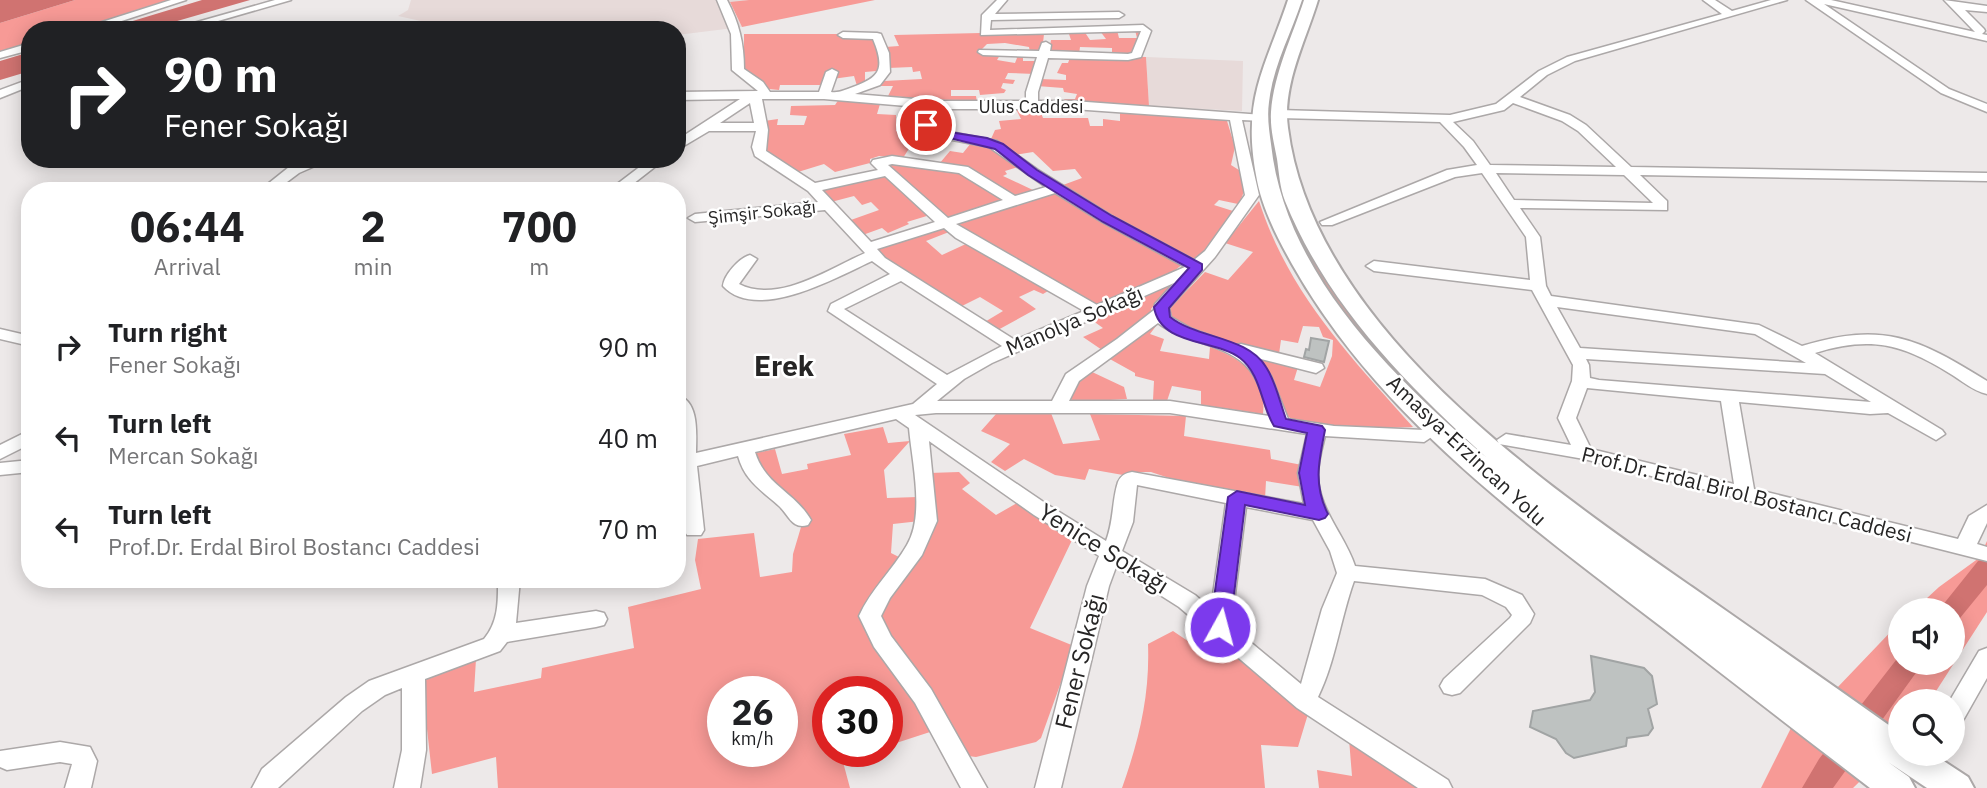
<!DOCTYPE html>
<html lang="en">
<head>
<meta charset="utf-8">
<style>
  body { margin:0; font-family:"IBM Plex Sans",sans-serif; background:#f2f2f2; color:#202124; height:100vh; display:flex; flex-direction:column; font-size:26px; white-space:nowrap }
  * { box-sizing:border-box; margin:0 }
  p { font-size:23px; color:#757577 }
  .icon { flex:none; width:38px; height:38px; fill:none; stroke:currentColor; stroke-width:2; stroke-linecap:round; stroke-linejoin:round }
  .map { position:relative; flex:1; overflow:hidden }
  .details { position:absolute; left:21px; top:182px; width:665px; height:406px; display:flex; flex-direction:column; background:#fff; border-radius:28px; box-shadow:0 4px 18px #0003 }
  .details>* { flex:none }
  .banner { position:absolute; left:21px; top:21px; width:665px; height:147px; border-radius:28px; box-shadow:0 4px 18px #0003; background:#202124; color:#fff; overflow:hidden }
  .tools { position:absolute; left:1888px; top:598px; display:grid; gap:14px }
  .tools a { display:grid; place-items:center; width:77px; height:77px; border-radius:50%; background:#fff; box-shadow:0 4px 18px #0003; font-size:35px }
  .speed { position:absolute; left:707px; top:676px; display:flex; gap:14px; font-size:35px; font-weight:700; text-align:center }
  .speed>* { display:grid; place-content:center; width:91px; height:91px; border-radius:50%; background:#fff; box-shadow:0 4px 18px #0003; line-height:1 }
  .speed small { font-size:18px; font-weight:400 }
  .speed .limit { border:10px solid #d22; background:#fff; color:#111 }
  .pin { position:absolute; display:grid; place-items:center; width:60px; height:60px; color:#fff; margin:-30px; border:4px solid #fff; border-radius:50%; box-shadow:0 2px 7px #0007 }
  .me { position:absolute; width:77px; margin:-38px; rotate:7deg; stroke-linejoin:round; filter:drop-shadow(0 0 5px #0008) }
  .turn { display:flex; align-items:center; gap:24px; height:147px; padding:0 28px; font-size:32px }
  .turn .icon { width:91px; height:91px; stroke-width:2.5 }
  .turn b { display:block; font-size:49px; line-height:60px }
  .eta { display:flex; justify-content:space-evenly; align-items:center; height:119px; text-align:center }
  .eta b { font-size:42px; font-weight:700; line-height:49px }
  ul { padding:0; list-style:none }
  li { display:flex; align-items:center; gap:21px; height:91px; padding:0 28px }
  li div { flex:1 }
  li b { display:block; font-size:26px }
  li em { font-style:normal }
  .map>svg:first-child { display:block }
  .built { fill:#e7dad9 }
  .green { fill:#f79a96; fill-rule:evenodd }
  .water { fill:#d07371 }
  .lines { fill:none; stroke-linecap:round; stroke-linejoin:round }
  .river { fill:#d07371; fill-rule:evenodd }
  .building { fill:#bec2c1; stroke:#a1a4a4; stroke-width:2 }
  .minor-casing { stroke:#aca8a8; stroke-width:3 }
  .highway-casing { stroke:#aca8a8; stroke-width:4 }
  .minor { fill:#fff; fill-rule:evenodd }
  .highway { fill:#fff; fill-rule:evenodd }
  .route { fill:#7c3aed; stroke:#51269a; stroke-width:2 }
  .labels { text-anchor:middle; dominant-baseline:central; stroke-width:5; stroke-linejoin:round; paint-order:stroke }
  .far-street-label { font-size:18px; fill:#262525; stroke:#fff }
  .street-label { font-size:21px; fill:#262525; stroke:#fff }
  .near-street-label { font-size:24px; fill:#262525; stroke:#fff }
  .district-label { font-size:28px; font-weight:bold; fill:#262525; stroke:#fff }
</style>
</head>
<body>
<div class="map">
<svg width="1987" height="788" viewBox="0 0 1987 788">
  <rect width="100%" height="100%" fill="#ede9e9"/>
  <path class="built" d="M411 0H749L730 3 742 27 677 35V30H462L398 16 408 10Z
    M1146 57 1243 61 1242 111 1149 106Z"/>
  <path class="green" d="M75 0H172L74 30H30V43L0 52V23Z
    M749 0H875L742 27 730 2Z
    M1301 0H1306L1272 115V135L1279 173 1306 244 1319 271 1341 302 1497 465 1482 459 1386 364 1334 301 1306 257 1280 201 1265 123 1278 65Z
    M1117 30 1119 38H1137L1135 30H1143L1134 54 1112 55V48L1080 47 1079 54 1049 52 1051 40H1071L1068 31H1084L1090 40 1106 39 1100 31Z
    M981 33 1044 34 1042 52H1030L1029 47 1005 43 987 44 981 50 1000 55 997 60 1015 63 1017 58 1015 55H1023V61H1040L1035 74 1008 73 1005 79 1015 80 1013 84 1003 83 1001 88 1006 90 1004 93 980 95 979 90H951V96H976L977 102 888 96 893 86H879L884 81 922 79 920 71 913 72 912 67 888 68 885 47 899 46 894 35Z
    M744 34H871L877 43 882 68 876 71 865 72V80H879L857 86 854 76 825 80 823 85H780L779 90 769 89 744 71Z
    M1071 55 1146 57 1149 106 1066 102 1064 99H1075L1077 94 1064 92 1063 88 1037 86 1040 79 1066 80V75L1057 73 1062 63H1068Z
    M839 99 880 104 877 114 896 115V131L928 135 918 147H910L903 158 879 156 870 159V163L835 172 824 164 798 172 765 153 764 121 778 119 777 125H804L807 116 790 115 791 106 835 105Z
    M1015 107 1039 108 1043 118H1088L1090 126H1103V119L1120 121V112L1224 119 1227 121 1235 147 1231 165 1242 172C1244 185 1246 193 1238 204L1219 200 1214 205 1233 211 1195 263 1110 217 1063 185 1082 178 1075 169 1053 171 1033 152 1015 155 991 139 995 130 1001 129 999 121 1021 119Z
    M971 143 993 148 1018 167 1005 171 1007 174 1003 176 1035 191 1015 198 939 164 950 151 963 153Z
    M894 162 958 170 1007 201 947 219 886 165Z
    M885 174 930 215 907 222 909 224 888 233 882 228 860 236 848 221 879 210 871 202 862 205 854 196 831 202 818 189Z
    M1054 192 1065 196 1110 227 1183 264 1174 271 1095 306 949 222Z
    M1259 201C1289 294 1350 356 1413 427 1388 428 1300 433 1284 413 1279 406 1277 395 1275 387 1270 376 1265 367 1259 358L1298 367 1294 380 1320 387 1332 356 1333 340 1323 337 1319 327 1303 326 1298 343 1281 340 1279 354 1198 334 1174 322 1169 309 1205 272 1228 280 1253 252 1225 243Z
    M941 225 949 232 926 241 942 255 968 243 1053 288 1043 294 1034 290 1019 297 1036 309 996 331 983 323 1003 311 980 297 960 307 901 272 874 249Z
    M1174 281 1151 309 1153 315 1105 352 1083 337 1103 328 1089 318Z
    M1151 324 1156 326 1150 334 1164 339 1160 351 1209 359 1210 347C1241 358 1267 376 1263 414L1201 405V391L1172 386 1167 401 1153 400 1154 381 1135 376V373L1108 358Z
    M1090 371 1124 387 1127 399 1076 402 1066 397 1068 390Z
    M1051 413 1063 444 1100 440 1090 414 1186 416 1184 436 1270 450 1271 459 1302 465 1303 487 1266 481 1265 499 1181 482 1151 472H1130L1123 475 1089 469 1085 480 1055 475 1024 459 1005 471 991 462 1010 444 981 431 996 414Z
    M883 427 888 443 910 441 884 470 887 498 918 497 920 521 893 524 891 553 903 559 868 599 863 613 924 714 930 732 887 746V691H828V751H875L843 762 850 788H498L496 757 432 774 425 711 426 674 476 659 474 692 541 678 542 668 634 648 628 607 701 589 695 560 698 539 754 533 760 577 792 572 793 554 804 517 769 483 751 454 775 449 782 474 808 469 807 464 851 455 844 434ZM723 691H782V751H723Z
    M959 472 970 483 962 489 996 515 1017 503 1073 538 1030 628 1074 646 1041 738 1036 742 976 757 968 756 887 635 878 614 907 575 929 473Z
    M1987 541V612L1929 702H1900V742L1853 788H1761L1792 726 1835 690 1900 622V663H1953V611H1913L1939 587 1979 558Z
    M1173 631 1213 658 1229 643 1308 714 1298 747 1261 745 1265 788H1122C1139 740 1150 695 1148 644Z
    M1349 739 1420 788H1319L1317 770 1352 776Z"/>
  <path class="water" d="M0 0H75L0 23Z
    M202 0H250L146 30H103Z
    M30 52V71L0 80V61Z"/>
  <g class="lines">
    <path class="river" d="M1987 558V585L1960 618 1953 620V611H1938L1978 561Z
      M1900 655V663H1923L1833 788H1802L1819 759Z"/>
  </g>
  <path class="building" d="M1311 338 1329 341 1324 362 1304 357 1306 349 1309 350Z
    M1591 656 1644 668 1652 676 1657 704 1648 709 1653 728 1648 735 1627 738 1626 746 1574 758 1566 753 1556 739 1530 727 1533 711 1590 700 1595 692Z"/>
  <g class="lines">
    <g class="minor-casing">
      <path id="minor" d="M171 0H186L94 30H77Z
        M275 0H291L187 30H169Z
        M717 0H727C739 23 744 43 744 69L763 82 770 92H819L826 72 832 69 838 72 831 92C840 93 844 90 853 87 881 77 885 68 873 39L843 38 838 35 843 32 877 33 881 34 889 53 890 72 880 85 855 94 938 101H1026V92L1037 57 983 55 978 52 979 50 1039 51 1042 43 1046 42 1051 45 1050 51 1128 54 1132 53 1141 31 981 35 982 15 997 0H1007L995 14 1119 12 1124 15 1119 18 991 20 990 30 1143 25 1151 31 1141 57 1128 60 1048 58 1038 92V101H1073L1263 115V121L1242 120 1259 195 1215 257 1169 308 1171 317 1192 329 1236 345 1241 344 1322 364 1324 368 1316 373 1257 358 1271 376 1288 419 1334 426 1424 430 1433 436 1424 442 1325 436C1322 448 1318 462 1318 475 1318 509 1345 535 1355 566L1485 579 1522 595 1534 614 1530 623 1460 693 1452 695 1444 693 1440 686 1444 679 1510 618 1512 615 1506 607 1482 595 1354 581C1340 620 1336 660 1318 697L1448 780 1452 788H1418L1297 708 1179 607 1116 567 1109 586 1061 788H1035L1087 586 1099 556 1034 515 929 441 937 521 922 555 890 598 881 616 891 636 931 689 987 788H961L915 703 874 647 859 616C871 589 893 570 907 545 925 515 912 462 909 428L896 419 755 452C765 485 794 491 811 520L808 525C792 530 789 515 779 506 761 490 745 481 738 456L697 466 704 530 701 535H687L684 530 677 470V395C700 401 696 435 696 453L913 404 937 384 828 311 831 304 890 274 872 261C837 277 757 323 723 286 724 275 739 258 750 255L757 259 739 284C778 304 829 269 865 253L825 210 695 222 688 218 695 214 818 202 808 191 755 156 752 147 756 131H709L677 150V140L740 99 677 100V92L758 91 732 70 731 34ZM762 99H824L930 108 920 125 926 135 989 147 1046 187 1015 196 968 167 892 156 873 160 871 163 878 170 815 183 766 151 768 130ZM750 103 754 123H720ZM942 109H1073L1230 120 1245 195 1205 251 1194 260 1112 216 1038 170 997 141 935 129 932 125ZM892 164 959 173 1003 200 948 218 888 165ZM885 176 935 222 871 242 822 190ZM1055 193 1102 222 1185 267 1097 305 956 224ZM944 228 956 238 1084 311 1015 340 885 258 877 249ZM901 281 1002 346 947 375 844 309ZM1174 283 1155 304 1154 310 1117 339 1066 374 1052 401H937L964 379 992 363ZM1158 323C1185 344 1228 343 1250 370 1260 383 1264 401 1269 416L1170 401H1069L1079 381ZM936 413H1170L1307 434 1298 473 1304 504 1132 472C1126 473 1121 475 1118 482 1112 500 1114 520 1106 541L1048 505 915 415ZM1137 485 1226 503 1211 609 1195 595 1122 551 1133 522ZM1246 507 1313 520 1330 551 1337 573 1322 609 1301 684 1231 626Z
        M1703 0H1715L1732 11 1771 0H1787L1575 61 1547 75 1520 97 1570 115 1586 125 1631 167 1987 173V181L1640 175 1667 201V210L1520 208 1540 237 1546 286 1551 296 1759 325 1802 346C1883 321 1918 338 1987 381V394C1973 391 1961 380 1949 373 1901 343 1869 336 1815 353L1942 430 1945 434 1936 440 1888 413 1870 414 1739 402 1754 489 1958 539 1969 516 1987 505V523L1977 544 1987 547V561L1584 459 1499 444 1497 440 1506 434 1571 445 1558 418 1572 381 1573 365 1532 290 1374 271 1366 266 1374 261 1530 280 1526 237 1482 173 1455 177 1332 225H1322L1320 222 1447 170 1477 165 1464 147 1440 122 1279 118 1273 114 1279 110 1450 115 1496 104 1539 71 1567 57 1722 14ZM1513 103 1562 121 1578 131 1616 167 1490 165 1473 141 1453 122 1504 110ZM1496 173 1624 175 1653 203 1514 200ZM1557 307 1755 334 1806 363 1580 348ZM1586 359 1825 374 1871 402 1599 380 1590 378 1589 365ZM1587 388 1721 401 1734 484 1591 449 1576 418Z
        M1806 0H1831L1975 32 1944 0 1987 6V12L1965 10 1984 29 1985 31 1982 34 1987 35V41L1824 4 1949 89 1987 104V112L1941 93Z
        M30 43V50L0 58V52Z
        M30 79V86L0 98V90Z
        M312 159H331L299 173 275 191H259L289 167Z
        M650 159H665L624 191H608Z
        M0 329 30 336V346L0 339Z
        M30 430V444L0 459V445Z
        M30 460V472L0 475V463Z
        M498 579H520L516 623 596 611 604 613 607 619 604 625 596 627 507 642 500 651 425 679 426 750 420 788H394L402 750V688L385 695 362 711 278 788H252L262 769 346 697 369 681 484 639C499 621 498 601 498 579Z
        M1987 648V678L1961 724 1953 727V702H1949L1979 651Z
        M60 742 90 747 97 761 91 788H65L72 764 60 762 7 770 0 767V751Z"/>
    </g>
    <g class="highway-casing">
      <path id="highway" d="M1288 0H1302C1291 34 1273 66 1269 102 1267 116 1269 130 1271 144 1285 274 1393 377 1487 458 1406 384 1327 305 1285 201 1280 188 1279 173 1277 159 1274 143 1270 128 1271 112 1274 73 1292 37 1304 0H1318C1306 40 1282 85 1288 128 1313 325 1541 482 1692 587 1762 636 1831 684 1900 733V754H1933L1968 777 1974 788H1927L1888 762 1909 777 1915 788H1870C1801 735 1732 682 1663 628 1527 524 1377 416 1292 264 1277 237 1261 206 1256 175 1242 98 1265 69 1288 0Z"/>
    </g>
    <use href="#minor" class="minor"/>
    <use href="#highway" class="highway"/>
  </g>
  <path class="route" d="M926 121 937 130 987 138 1003 144 1037 170 1112 216 1202 264V270L1169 308 1170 317C1198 339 1247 336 1266 367 1276 382 1280 403 1286 419L1322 426 1325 430C1319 460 1313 485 1328 514L1325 518 1319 520 1245 505 1230 627 1227 632 1220 634 1213 632 1210 627 1228 497 1237 491 1305 505 1299 473 1307 433 1274 426C1261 405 1261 374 1240 358 1215 339 1160 346 1154 307L1189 268 1103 222 1028 175 995 149 924 132 920 125Z"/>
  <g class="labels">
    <g class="far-street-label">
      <text x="1031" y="106">Ulus Caddesi</text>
      <text transform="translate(762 212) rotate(-6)">Şimşir Sokağı</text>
    </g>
    <g class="street-label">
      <text transform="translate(1074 320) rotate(-23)">Manolya Sokağı</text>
      <text transform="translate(1467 450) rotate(43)">Amasya-Erzincan Yolu</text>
      <text transform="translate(1747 494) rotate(14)">Prof.Dr. Erdal Birol Bostancı Caddesi</text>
    </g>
    <g class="near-street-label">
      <text transform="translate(1104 548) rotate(32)">Yenice Sokağı</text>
      <text transform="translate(1079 661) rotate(-76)">Fener Sokağı</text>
    </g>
    <g class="district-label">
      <text x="784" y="365">Erek</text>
    </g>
  </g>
</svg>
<div class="tools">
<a><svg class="icon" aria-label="sound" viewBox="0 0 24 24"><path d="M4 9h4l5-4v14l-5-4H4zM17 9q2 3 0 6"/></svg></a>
<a><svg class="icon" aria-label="search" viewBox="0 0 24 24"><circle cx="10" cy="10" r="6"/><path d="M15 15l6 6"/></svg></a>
</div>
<div class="speed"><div>26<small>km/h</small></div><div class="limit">30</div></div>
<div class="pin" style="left:926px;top:125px;background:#d93025"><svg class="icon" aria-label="arrive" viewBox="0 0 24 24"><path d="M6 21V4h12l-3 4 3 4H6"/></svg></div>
<svg class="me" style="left:1220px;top:627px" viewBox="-20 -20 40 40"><circle r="17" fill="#7c3aed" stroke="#fff" stroke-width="3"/><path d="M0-11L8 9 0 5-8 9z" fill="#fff"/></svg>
<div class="banner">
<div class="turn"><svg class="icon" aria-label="right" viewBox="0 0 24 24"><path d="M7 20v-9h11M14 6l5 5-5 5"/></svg><div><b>90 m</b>Fener Sokağı</div></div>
</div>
<section class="details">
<div class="eta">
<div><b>06:44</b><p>Arrival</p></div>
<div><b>2</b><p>min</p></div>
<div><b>700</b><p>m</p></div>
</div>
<ul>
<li><svg class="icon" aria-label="right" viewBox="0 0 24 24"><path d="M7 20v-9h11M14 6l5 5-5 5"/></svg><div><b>Turn right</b><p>Fener Sokağı</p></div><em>90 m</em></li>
<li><svg class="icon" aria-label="left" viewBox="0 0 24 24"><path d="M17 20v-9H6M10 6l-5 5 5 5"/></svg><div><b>Turn left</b><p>Mercan Sokağı</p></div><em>40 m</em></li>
<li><svg class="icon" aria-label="left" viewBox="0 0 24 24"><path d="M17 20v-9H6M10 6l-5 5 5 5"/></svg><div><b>Turn left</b><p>Prof.Dr. Erdal Birol Bostancı Caddesi</p></div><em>70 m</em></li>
</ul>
</section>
</div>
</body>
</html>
